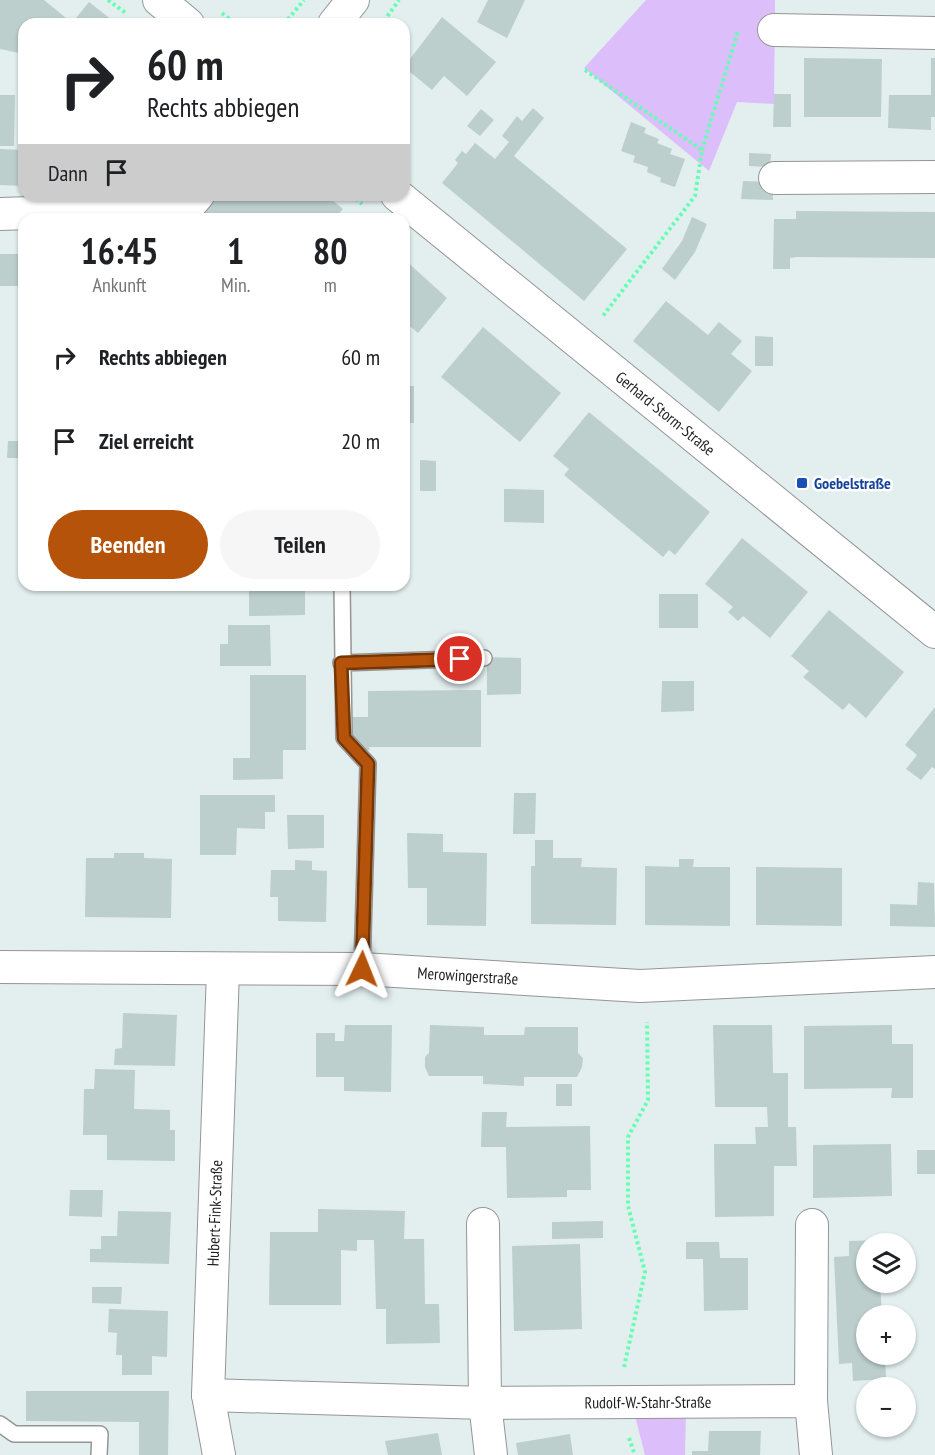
<!DOCTYPE html>
<html lang="de">
<head>
<meta charset="utf-8">
<style>
  body { margin:0; font-family:"PT Sans Narrow",sans-serif; background:#f6f6f6; color:#202124; height:100vh; display:flex; flex-direction:column; font-size:22px; white-space:nowrap }
  * { box-sizing:border-box; margin:0 }
  p { font-size:20px; color:#757577 }
  .icon { flex:none; width:33px; height:33px; fill:none; stroke:currentColor; stroke-width:2; stroke-linecap:round; stroke-linejoin:round }
  .map { position:relative; flex:1; overflow:hidden }
  .drawer { position:absolute; left:18px; top:213px; width:392px; height:378px; display:flex; flex-direction:column; background:#fff; border-radius:18px; box-shadow:0 2px 4px #0004 }
  .drawer>* { flex:none }
  .banner { position:absolute; left:18px; top:18px; width:392px; height:183px; border-radius:18px; box-shadow:0 2px 4px #0004; background:#fff; color:#202124; overflow:hidden }
  .fabs { position:absolute; left:856px; top:1233px; display:grid; gap:12px }
  .fabs a { display:grid; place-items:center; width:60px; height:60px; border-radius:50%; background:#fff; box-shadow:0 2px 4px #0004; font-size:30px }
  .pin { position:absolute; display:grid; place-items:center; width:51px; height:51px; color:#fff; margin:-26px; border:3px solid #fff; border-radius:50%; box-shadow:0 2px 6px #0007 }
  .me { position:absolute; width:66px; margin:-33px; rotate:2deg; stroke-linejoin:round; filter:drop-shadow(0 0 4px #0008) }
  .turn { display:flex; align-items:center; gap:21px; height:126px; padding:0 30px; font-size:27px }
  .turn .icon { width:78px; height:78px; stroke-width:2.5 }
  .turn b { display:block; font-size:42px; line-height:51px }
  .then { display:flex; align-items:center; height:57px; padding:0 30px; background:#0003; gap:12px; font-size:22px }
  .eta { display:flex; justify-content:space-evenly; align-items:center; height:102px; text-align:center }
  .eta b { font-size:36px; font-weight:700; line-height:42px }
  .action { display:flex; gap:12px; margin-top:auto; padding:12px 30px }
  .action a { flex:1; height:69px; border-radius:36px; background:#b45309; color:#fff; font-size:24px; font-weight:700; line-height:69px; text-align:center }
  .action a+a { background:#f6f6f6; color:#202124 }
  ul { padding:0; list-style:none }
  li { display:flex; align-items:center; gap:18px; height:84px; padding:0 30px }
  li div { flex:1 }
  li b { display:block; font-size:22px }
  li em { font-style:normal }
  .map>svg:first-child { display:block }
  .park { fill:#dcbefb }
  .building { fill:#bccfcc }
  .lines { fill:none; stroke-linecap:round; stroke-linejoin:round }
  .lane-casing { stroke:#959595; stroke-width:18 }
  .street-casing { stroke:#959595; stroke-width:34 }
  .path { stroke:#65ffb4; stroke-width:4; stroke-dasharray:3 3; stroke-linecap:butt }
  .lane { stroke:#fff; stroke-width:15 }
  .street { stroke:#fff; stroke-width:32 }
  .route-casing { stroke:#753606; stroke-width:15 }
  .route { stroke:#b45309; stroke-width:10 }
  .transit-dot { fill:#1a4fb4; stroke:#fff; stroke-width:2 }
  .labels { text-anchor:middle; dominant-baseline:central; stroke-width:5; stroke-linejoin:round; paint-order:stroke }
  .street-label { font-size:16px; fill:#1e1e1e; stroke:#fff }
  .transit-label { font-size:16px; font-weight:bold; fill:#164399; stroke:#fff; text-anchor:start }
</style>
</head>
<body>
<div class="map">
<svg width="935" height="1455" viewBox="0 0 935 1455">
  <rect width="100%" height="100%" fill="#e3eeef"/>
  <path class="park" d="M646 0H775L774 104 737 102 709 171 584 68Z
    M634 1412 686 1413 685 1455H645Z"/>
  <path class="building" d="M0 0H44L72 23 89 2 117 24H24V54L0 49Z
    M488 0H525L507 38 477 22Z
    M442 17 496 62 467 96 444 76 432 90 404 67Z
    M804 58 882 59 881 117H804Z
    M931 58H935V117H931V130L888 128 889 95H931Z
    M774 94H791V127H773Z
    M0 95H15L14 146H0Z
    M533 108 544 118 514 156 627 249 584 301 442 183 458 163 455 160 462 151 466 154 475 143 495 159 509 142 502 136 517 116 522 121Z
    M481 109 494 120 480 136 467 126Z
    M631 122 646 128 644 133 659 139 657 143 672 149 670 154 685 159 675 187 660 182 661 178 647 172 648 167 633 162 635 156 621 151Z
    M0 149 24 150V186L0 185Z
    M749 153 771 154 770 167 749 166Z
    M743 181 773 182V200L741 199Z
    M217 195H244L247 197 249 195H326L343 209 334 219H211L203 212Z
    M796 211 935 212V258L796 257 790 258V269H773L774 219H796Z
    M692 217 707 224 695 252 675 280 662 269 682 241Z
    M0 254H24V286H0Z
    M404 259 447 298 418 333 404 321Z
    M666 301 708 335 719 322 742 341 731 354 752 371 719 412 633 341Z
    M483 327 561 393 520 442 441 377Z
    M755 336 773 337V366H755Z
    M404 386H414V423H404Z
    M589 412 710 512 675 555 669 550 663 557 564 475 569 469 553 456Z
    M8 441H24V458H7Z
    M420 460 436 461V491H420Z
    M504 489 544 490V523L504 522Z
    M742 538 808 592 770 638 743 616 738 621 728 612 733 607 705 584Z
    M249 585H305V615L249 616Z
    M659 594H698V628H659Z
    M829 610 904 672 866 718 849 703 843 710 803 677 809 671 791 656Z
    M228 625H270L271 666H220V644H228Z
    M487 657 521 658V694L487 695Z
    M250 675H306V750H283V779L233 780V758H250Z
    M662 681H694V711L661 712Z
    M481 690V747H369L370 750H359L352 741 350 717H368V691Z
    M935 707V769L932 767 921 780 906 769 917 755 905 745Z
    M514 793H536L535 834H513Z
    M200 795H275V812H265V829L237 828 236 855H200Z
    M287 815H324V848L288 849Z
    M407 833 443 834V852L487 853 486 926 427 925V888H408Z
    M535 840H553V858H582L581 867 617 868 616 925 531 924V866H535Z
    M114 853H144V858L172 859 171 918 85 917 86 858H114Z
    M679 859H694L693 867H730V926L645 925V866L679 867Z
    M295 860 312 861V870L327 871 326 922 278 921V897H270L271 870H295Z
    M756 867 842 868V926L756 925Z
    M918 882 934 883 935 927 890 926V904L917 905Z
    M123 1013 177 1015 175 1066 114 1065 115 1049 122 1048Z
    M345 1025H392L391 1092 344 1091V1077H316V1033H335V1041H344Z
    M430 1025 484 1027V1035H524L525 1027H578V1053L583 1058 582 1067 577 1077H524V1086L483 1084V1076H429L425 1067V1057L429 1053Z
    M713 1025H772L773 1073H788V1127H796L797 1166H774V1216L715 1217 714 1144H756L755 1127H768L767 1107H715Z
    M892 1025V1044H913V1098H891L892 1088 804 1089V1026Z
    M95 1069 135 1070 134 1109 170 1110V1130H175V1161L107 1160V1135H83L84 1089H94Z
    M556 1084H572V1106H556Z
    M482 1112H507L506 1127 590 1126 591 1190H567V1197L507 1198 506 1147H481Z
    M891 1144 892 1196 813 1198V1145Z
    M917 1150H935V1174H917Z
    M70 1190H103L102 1217 69 1216Z
    M318 1209 405 1211 404 1239H424L425 1304H439L440 1343 386 1344V1309H376L374 1240H357V1251L341 1250V1305H269L270 1232H318Z
    M118 1211 171 1212 169 1264 90 1262V1249H101V1236H117Z
    M603 1221V1238L552 1239V1222Z
    M882 1240V1244H867V1282H880L882 1316H867V1354H885L886 1379 853 1381 852 1363 839 1364 834 1257 849 1256V1241Z
    M686 1242H719L720 1258H748V1310L704 1311 703 1259H686Z
    M580 1244 582 1329 514 1331 512 1246Z
    M92 1287H122L121 1304 92 1303Z
    M109 1309 168 1311 167 1357 152 1356V1375H122V1355H116L117 1333 108 1332Z
    M26 1391H169L168 1455H139V1422L26 1421Z
    M709 1431H761L760 1455H692V1451H708Z
    M438 1433 442 1455H388L385 1441Z
    M570 1434 573 1455H518L516 1443Z"/>
  <g class="lines">
    <g class="lane-casing">
      <path id="lane" d="M342 585 344 738 368 764 362 969
        M341 663 484 658
        M0 1424 14 1434H100L99 1455"/>
    </g>
    <g class="street-casing">
      <g id="street">
        <path d="M159 0 188 24"/>
        <path d="M334 24 353 0"/>
        <path d="M774 30 935 33"/>
        <path d="M775 178 935 177"/>
        <path id="s1" d="M397 195 935 632"/>
        <path d="M0 214 187 208 198 195"/>
        <path id="s2" d="M0 967 362 969 640 986 935 972"/>
        <path d="M483 1224 485 1403 491 1455"/>
        <path id="s3" d="M208 1395 485 1403 811 1401 816 1455"/>
        <path d="M811 1401 812 1225"/>
        <path id="s4" d="M219 1455 208 1395 223 970"/>
      </g>
    </g>
    <path class="path" d="M108 0 127 14
      M222 13 236 24
      M384 21 399 0
      M284 24 304 0
      M585 70 702 150 695 196 602 317
      M702 150 738 31
      M351 195 362 204
      M624 1367 645 1272 628 1206V1137L648 1100 647 1022
      M629 1438 635 1455"/>
    <use href="#lane" class="lane"/>
    <use href="#street" class="street"/>
  </g>
  <g class="lines">
    <g class="route-casing">
      <path id="route" d="M362 969 368 764 344 738 341 663 460 659"/>
    </g>
    <use href="#route" class="route"/>
  </g>
  <rect class="transit-dot" x="796" y="477" width="12" height="12" rx="3"/>
  <g class="labels">
    <g class="street-label">
      <text stroke="none"><textPath href="#s1" startOffset="346">Gerhard-Storm-Straße</textPath></text>
      <text stroke="none"><textPath href="#s2" startOffset="468">Merowingerstraße</textPath></text>
      <text stroke="none"><textPath href="#s4" startOffset="243">Hubert-Fink-Straße</textPath></text>
      <text stroke="none"><textPath href="#s3" startOffset="440">Rudolf-W.-Stahr-Straße</textPath></text>
    </g>
    <g class="transit-label">
      <text x="814" y="483">Goebelstraße</text>
    </g>
  </g>
</svg>
<div class="fabs">
<a><svg class="icon" aria-label="layers" viewBox="0 0 24 24"><path d="M12 4l9 5-9 5-9-5zM3 14l9 5 9-5"/></svg></a>
<a>+</a>
<a>−</a>
</div>
<div class="pin" style="left:460px;top:659px;background:#d93025"><svg class="icon" aria-label="arrive" viewBox="0 0 24 24"><path d="M6 21V4h12l-3 4 3 4H6"/></svg></div>
<svg class="me" style="left:362px;top:969px" viewBox="-20 -20 40 40"><path d="M0-17L14 15 0 8-14 15z" fill="#b45309" stroke="#fff" stroke-width="4"/></svg>
<div class="banner">
<div class="turn"><svg class="icon" aria-label="right" viewBox="0 0 24 24"><path d="M7 20v-9h11M14 6l5 5-5 5"/></svg><div><b>60 m</b>Rechts abbiegen</div></div>
<div class="then">Dann<svg class="icon" aria-label="arrive" viewBox="0 0 24 24"><path d="M6 21V4h12l-3 4 3 4H6"/></svg></div>
</div>
<section class="drawer">
<div class="eta">
<div><b>16:45</b><p>Ankunft</p></div>
<div><b>1</b><p>Min.</p></div>
<div><b>80</b><p>m</p></div>
</div>
<ul>
<li><svg class="icon" aria-label="right" viewBox="0 0 24 24"><path d="M7 20v-9h11M14 6l5 5-5 5"/></svg><div><b>Rechts abbiegen</b></div><em>60 m</em></li>
<li><svg class="icon" aria-label="arrive" viewBox="0 0 24 24"><path d="M6 21V4h12l-3 4 3 4H6"/></svg><div><b>Ziel erreicht</b></div><em>20 m</em></li>
</ul>
<div class="action"><a>Beenden</a><a>Teilen</a></div>
</section>
</div>
</body>
</html>
